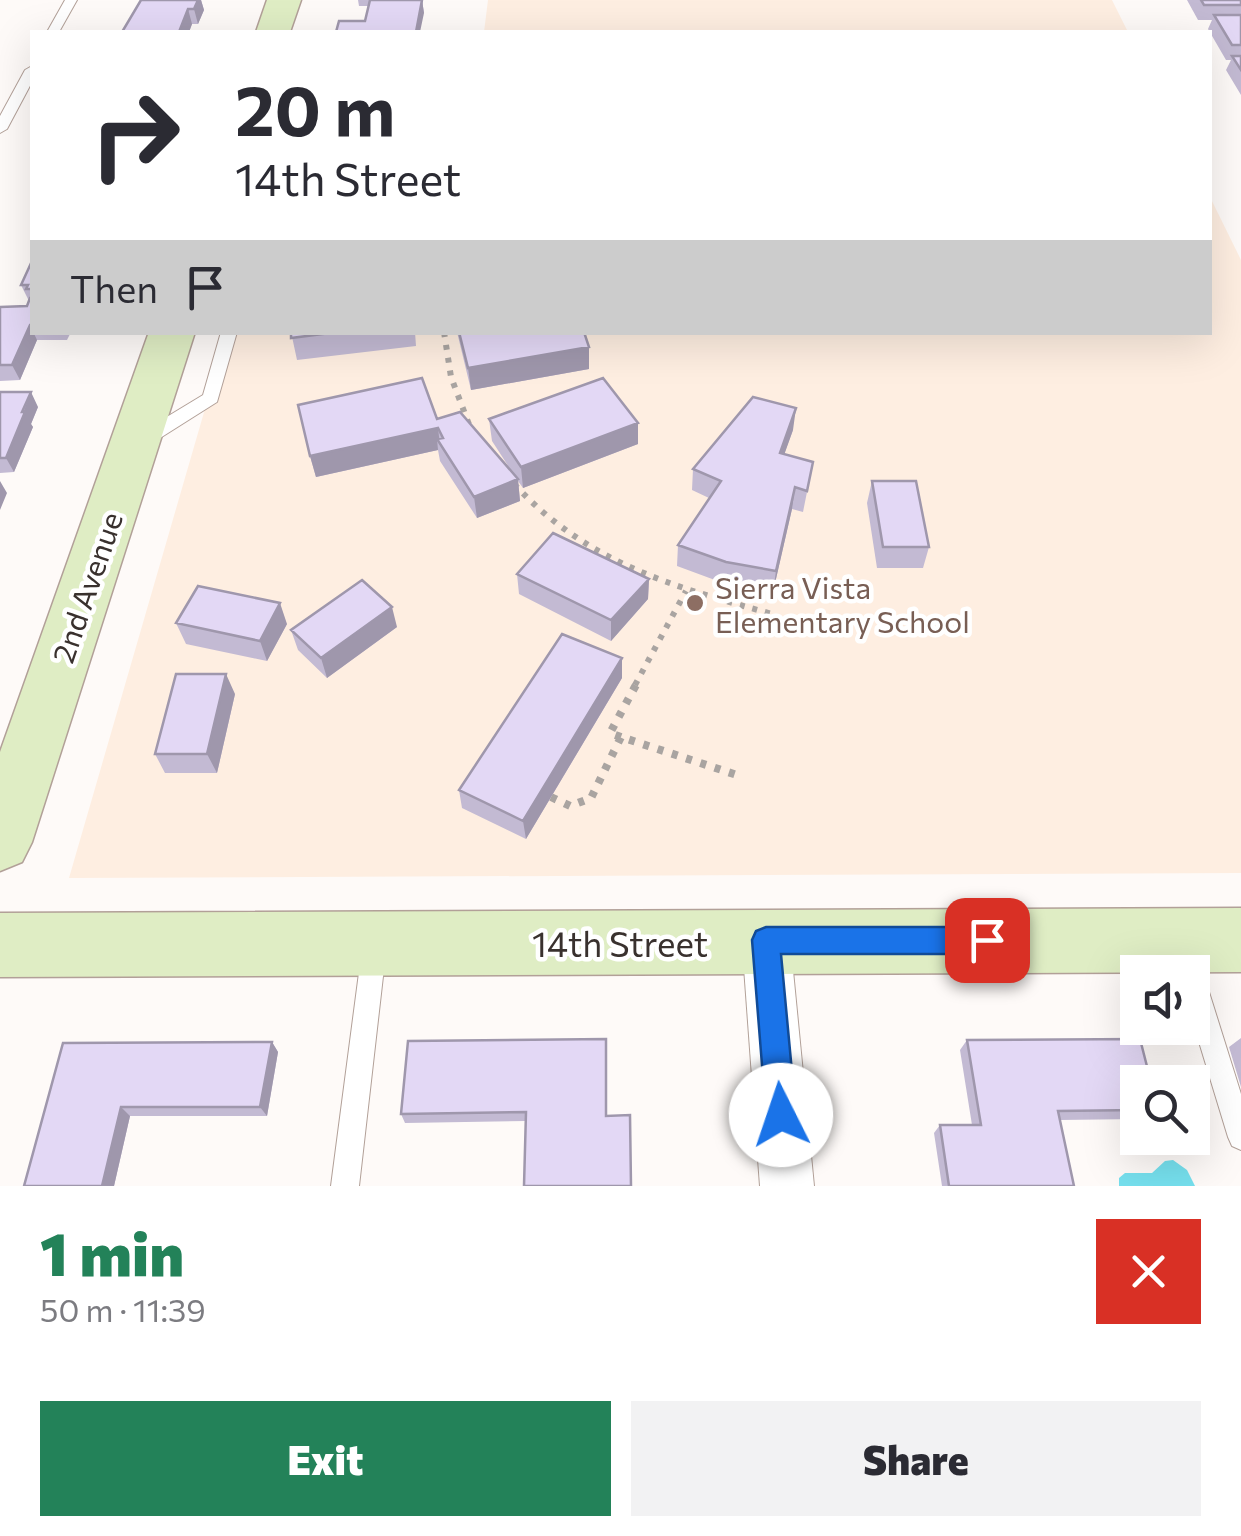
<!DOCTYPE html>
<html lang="en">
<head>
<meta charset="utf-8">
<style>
  body { margin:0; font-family:Commissioner,sans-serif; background:#f2f2f3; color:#2b2b33; height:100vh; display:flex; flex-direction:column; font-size:38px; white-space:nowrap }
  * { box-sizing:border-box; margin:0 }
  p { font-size:32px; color:#7c7c81 }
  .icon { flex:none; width:55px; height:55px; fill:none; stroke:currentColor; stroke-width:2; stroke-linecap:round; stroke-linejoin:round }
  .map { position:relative; height:1186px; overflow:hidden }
  .panel { display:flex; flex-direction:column; background:#fff; flex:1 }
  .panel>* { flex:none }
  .banner { position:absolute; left:30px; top:30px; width:1182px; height:305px; border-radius:0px; box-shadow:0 10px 40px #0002; background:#fff; color:#2b2b33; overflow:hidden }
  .fabs { position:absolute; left:1120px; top:955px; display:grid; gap:20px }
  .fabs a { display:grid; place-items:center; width:90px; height:90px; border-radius:0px; background:#fff; box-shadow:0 10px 40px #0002; font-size:50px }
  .pin { position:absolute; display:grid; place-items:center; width:85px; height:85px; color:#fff; margin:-42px; border-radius:20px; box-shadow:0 5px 15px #0006 }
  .me { position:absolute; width:110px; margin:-55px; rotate:356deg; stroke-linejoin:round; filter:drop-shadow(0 0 8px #0008) }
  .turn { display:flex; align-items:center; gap:35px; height:210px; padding:0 40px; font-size:45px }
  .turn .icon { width:130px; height:130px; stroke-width:2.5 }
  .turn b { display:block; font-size:70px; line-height:85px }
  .then { display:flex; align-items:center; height:95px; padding:0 40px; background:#0003; gap:20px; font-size:38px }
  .round { display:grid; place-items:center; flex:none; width:105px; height:105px; border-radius:0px; background:#f2f2f3 }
  .headline { display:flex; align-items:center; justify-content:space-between; height:170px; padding:0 40px }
  h1 { font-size:60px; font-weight:800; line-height:75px; color:#238259 }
  .button { display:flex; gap:20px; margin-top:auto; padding:20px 40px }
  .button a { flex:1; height:115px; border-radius:0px; background:#238259; color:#fff; font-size:40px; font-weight:800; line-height:115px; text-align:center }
  .button a+a { background:#f2f2f3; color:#2b2b33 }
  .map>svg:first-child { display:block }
  .education { fill:#feeee1 }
  .water { fill:#76e0ee }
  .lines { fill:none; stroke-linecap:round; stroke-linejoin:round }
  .lane-casing { stroke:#b2a098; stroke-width:2 }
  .street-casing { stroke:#b2a098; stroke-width:2 }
  .secondary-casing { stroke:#b2a098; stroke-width:3 }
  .path-far1 { stroke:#a9a4a1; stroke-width:6; stroke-dasharray:5 8; stroke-linecap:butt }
  .path { stroke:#a9a4a1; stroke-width:8; stroke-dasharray:6 9; stroke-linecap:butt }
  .lane { fill:#fff; fill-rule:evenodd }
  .street { fill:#fff; fill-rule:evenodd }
  .secondary { fill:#dfedc4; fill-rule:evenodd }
  .wall { fill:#c3bad3 }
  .shaded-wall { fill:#9f97ac }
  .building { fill:#e3d8f5; stroke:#9f97ac; stroke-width:2.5 }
  .route { fill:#1a73e8; stroke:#114b97; stroke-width:2.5 }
  .education-dot { fill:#8d6e63; stroke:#fff; stroke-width:4 }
  .labels { text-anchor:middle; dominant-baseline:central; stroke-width:9; stroke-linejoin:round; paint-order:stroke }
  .education-label { font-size:30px; fill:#785e54; stroke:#fff; text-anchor:start }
  .street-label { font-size:30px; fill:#39312e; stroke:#fff }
  .near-street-label { font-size:35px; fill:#39312e; stroke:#fff }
</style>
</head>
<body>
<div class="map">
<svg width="1241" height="1186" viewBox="0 0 1241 1186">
  <rect width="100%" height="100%" fill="#fefaf8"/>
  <path class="education" d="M488 0H1112L1128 32H484Z
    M1210 197 1241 260V873L69 878 227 333 1210 332Z"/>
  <path class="water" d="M1173 1160 1187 1170 1195 1186H1119V1178L1125 1173H1152L1165 1161Z"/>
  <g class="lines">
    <g class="lane-casing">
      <path id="lane" d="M65 0H77L59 32H47Z
        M32 66V82L7 129 0 133V116L25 70Z
        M221 332H237L217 402 149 445H137L134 440 137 435 203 395Z
        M374 938 383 942 386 950 359 1186H331L362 950 365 942Z
        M1192 964 1201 967 1204 976 1241 1094V1150L1232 1146 1228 1137 1192 1019V972H1181L1183 967Z"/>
    </g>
    <g class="street-casing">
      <path id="street" d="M766 917 783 923 790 940 814 1186H760L742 940 749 923Z"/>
    </g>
    <g class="secondary-casing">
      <path id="secondary" d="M267 0H301L290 32H256Z
        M149 332H195L32 842 22 862 0 871V752Z
        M1241 908V972L0 977V913Z"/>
    </g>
    <path class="path-far1" d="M444 332 451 377 470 427
      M514 484C588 564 674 587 776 615
      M635 685 686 591"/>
    <path class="path" d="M621 737 610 733 637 683
      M551 797 570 806 591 798 621 737 740 776"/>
    <use href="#lane" class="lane"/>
    <use href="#street" class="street"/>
    <use href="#secondary" class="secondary"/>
  </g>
  <path class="wall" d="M141 0H201L204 10 198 24H192L189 32H122Z
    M358 0H422L424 13 365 21 368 6H359Z
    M1187 0H1241V95L1226 70 1231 60H1226L1208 29 1212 20H1198Z
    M32 261V332H71L67 340H37L20 380 0 381V307L27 306 29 301 21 285Z
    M291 332H415L416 346 297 360Z
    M457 332H584L589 369 471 390Z
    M0 392 38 407 31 424 33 427 14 472 0 473Z
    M437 419 514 475 492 441 489 419 638 423V444L523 488 518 481 520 501 477 518 440 461 438 450 316 477 310 456Z
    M793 430 784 454 813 462 803 512 792 509 773 592 723 583 677 566 678 545 709 498 692 490 693 469Z
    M872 481 929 547 923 568H877L867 503Z
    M517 574 649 579 648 599 611 641 519 594Z
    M176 623 287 624 267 661 186 644Z
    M397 627 327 678 298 650 291 630Z
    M622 658V678L526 839 462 808 459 790Z
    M235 694 217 773H165L155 754Z
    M1241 1038V1087L1229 1047Z
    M967 1040 1138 1082V1119L1060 1120 1074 1186H942L934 1133 940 1125H972L960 1050Z
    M408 1041 607 1116 526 1121 405 1123 401 1114Z
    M272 1042 278 1052 267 1116H130L114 1186 63 1043Z"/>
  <path class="shaded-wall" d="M198 0H201L204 10 198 24 194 9Z
    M422 0 424 13 420 32H416Z
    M188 9 192 24 189 32H179Z
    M30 325 37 340 20 380 12 365Z
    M589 347V369L471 390 468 368Z
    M31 392 38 407 31 424 33 427 14 472 6 458Z
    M796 408 793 430 777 475 780 453Z
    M638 423V444L523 488 521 467Z
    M438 428 440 445 437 439 438 450 316 477 310 456Z
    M518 479 520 501 477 518 474 497Z
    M0 481 7 493 0 510Z
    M795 487 792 509 773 592 776 571Z
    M649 579 648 599 611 641V620Z
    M280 603 287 624 267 661 260 641Z
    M392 607 397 627 327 678 321 658Z
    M622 658V678L526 839 523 821Z
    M226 674 235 694 217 773 207 754Z
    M272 1042 278 1052 267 1116 260 1107Z
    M121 1107 130 1116 114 1186H102Z"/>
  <path class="building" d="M141 0H198L194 9H188L179 32H122Z
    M370 0H422L416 32H336L339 21H365Z
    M1201 0H1241V5H1204Z
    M1214 15H1241V45H1232Z
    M1232 56H1241V70Z
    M32 261V289H26L28 285H21Z
    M30 298H32V325H30L12 365H0V307L27 306Z
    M291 332H338L291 338Z
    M459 332H584L589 347 468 368Z
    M422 378 437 419 460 412 518 479 474 497 437 439 443 438 438 428 310 456 298 405Z
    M603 378 638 423 521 467 489 419Z
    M0 392H31L22 412H25L6 458H0Z
    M753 397 796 408 780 453 813 462 807 491 795 487 776 571 726 562 678 545 721 481 693 469Z
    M872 481H916L929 547H883Z
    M553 533 649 579 611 620 517 574Z
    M362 580 392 607 321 658 291 630Z
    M198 586 280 603 260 641 176 623Z
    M562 634 622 658 523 821 459 790Z
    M176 674H226L207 754H155Z
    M606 1039V1116L630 1115 631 1186H524L526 1112 401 1114 408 1041Z
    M1140 1039 1151 1082H1138V1110L1058 1111 1074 1186H949L940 1125H981L967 1040Z
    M272 1042 260 1107H121L102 1186H24L63 1043Z"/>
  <path class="route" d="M766 927H987L997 931 1001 940 997 950 987 954H781L796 1115 792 1126 781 1130 770 1126 766 1115 752 940 756 931Z"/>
  <circle class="education-dot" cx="695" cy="603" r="10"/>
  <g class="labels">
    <g class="education-label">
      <text x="715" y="586">Sierra Vista<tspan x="715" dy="34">Elementary School</tspan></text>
    </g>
    <g class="street-label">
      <text transform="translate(86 587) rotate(-71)">2nd Avenue</text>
    </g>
    <g class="near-street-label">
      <text x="620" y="942">14th Street</text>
    </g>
  </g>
</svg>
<div class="fabs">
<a><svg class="icon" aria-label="sound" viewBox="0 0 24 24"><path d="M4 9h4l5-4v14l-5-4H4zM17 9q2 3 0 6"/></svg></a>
<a><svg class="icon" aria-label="search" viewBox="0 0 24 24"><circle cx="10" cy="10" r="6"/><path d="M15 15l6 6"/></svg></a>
</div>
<div class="pin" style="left:987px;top:940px;background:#d93025"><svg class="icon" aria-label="arrive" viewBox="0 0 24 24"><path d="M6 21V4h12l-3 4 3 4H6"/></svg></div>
<svg class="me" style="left:781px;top:1115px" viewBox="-20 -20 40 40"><circle r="19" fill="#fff"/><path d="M0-13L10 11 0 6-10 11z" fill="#1a73e8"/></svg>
<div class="banner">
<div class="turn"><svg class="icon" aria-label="right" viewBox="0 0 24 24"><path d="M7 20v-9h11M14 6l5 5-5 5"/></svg><div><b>20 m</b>14th Street</div></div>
<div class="then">Then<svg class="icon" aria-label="arrive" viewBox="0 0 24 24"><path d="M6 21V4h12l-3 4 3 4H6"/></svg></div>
</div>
</div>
<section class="panel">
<div class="headline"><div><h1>1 min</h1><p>50 m · 11:39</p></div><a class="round" style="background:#d93025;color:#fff"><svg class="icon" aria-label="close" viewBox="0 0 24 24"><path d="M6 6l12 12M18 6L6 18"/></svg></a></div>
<div class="button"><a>Exit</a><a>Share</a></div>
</section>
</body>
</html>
